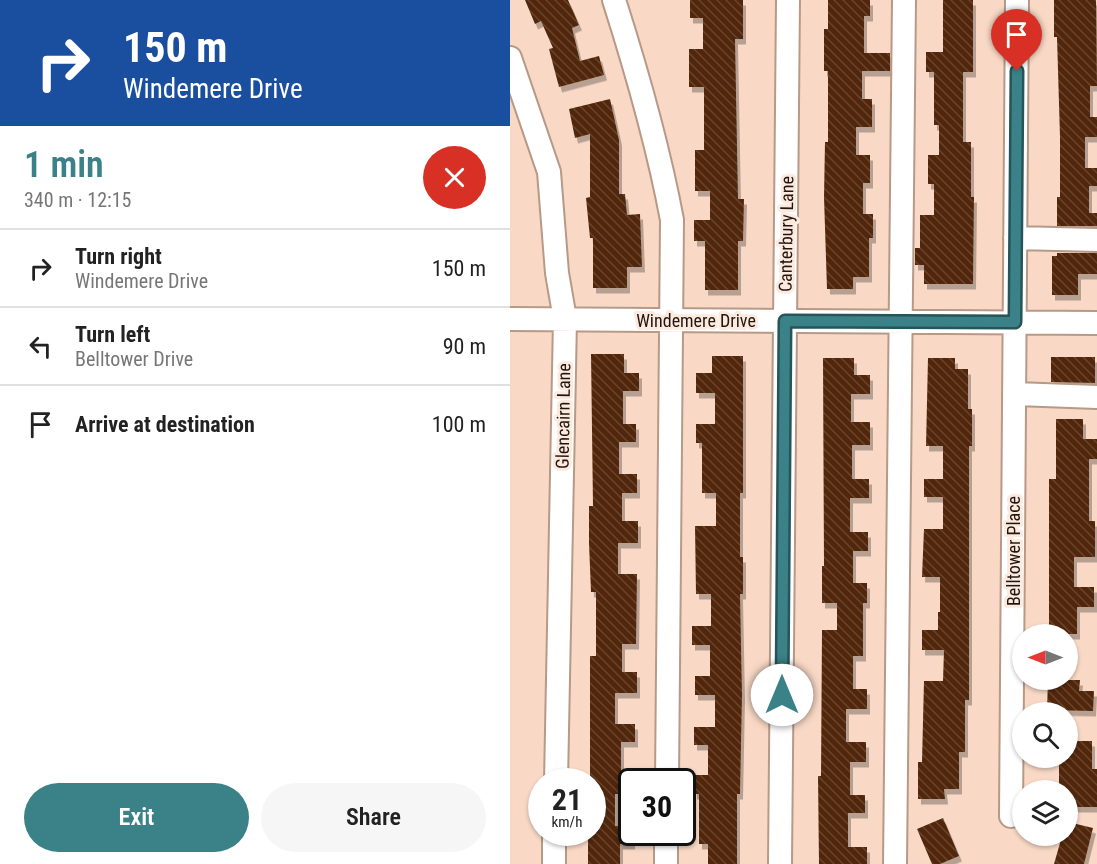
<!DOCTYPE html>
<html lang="en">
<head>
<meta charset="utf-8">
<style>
  body { margin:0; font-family:"Roboto Condensed",sans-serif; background:#f6f6f6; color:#222; height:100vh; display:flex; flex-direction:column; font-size:22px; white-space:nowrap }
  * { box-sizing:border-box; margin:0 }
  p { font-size:20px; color:#767676 }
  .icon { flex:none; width:33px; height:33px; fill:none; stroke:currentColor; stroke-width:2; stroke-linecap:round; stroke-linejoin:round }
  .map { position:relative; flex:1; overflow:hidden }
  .drawer { display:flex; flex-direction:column; background:#fff; width:510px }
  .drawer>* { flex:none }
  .top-card { background:#1a4fa0; color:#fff; overflow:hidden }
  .needle { width:39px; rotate:270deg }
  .tools { position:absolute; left:502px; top:624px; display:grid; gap:12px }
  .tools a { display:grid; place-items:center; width:66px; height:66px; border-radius:50%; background:#fff; box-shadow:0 2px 4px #0004; font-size:30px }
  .speed { position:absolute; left:18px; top:768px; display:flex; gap:12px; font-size:30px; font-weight:700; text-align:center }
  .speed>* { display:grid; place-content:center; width:78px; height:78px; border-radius:50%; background:#fff; box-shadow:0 2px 4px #0004; line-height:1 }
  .speed small { font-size:15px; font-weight:400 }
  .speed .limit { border:3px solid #111; border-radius:9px; background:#fff; color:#111 }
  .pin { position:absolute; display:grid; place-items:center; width:51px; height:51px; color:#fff; margin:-62px -26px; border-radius:50% 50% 50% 0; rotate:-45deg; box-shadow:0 0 6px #0007 }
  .pin .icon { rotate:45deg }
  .me { position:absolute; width:66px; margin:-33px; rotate:0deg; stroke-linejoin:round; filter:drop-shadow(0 0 4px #0008) }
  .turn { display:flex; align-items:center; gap:21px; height:126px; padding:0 24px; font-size:27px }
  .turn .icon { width:78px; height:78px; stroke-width:2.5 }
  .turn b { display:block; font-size:42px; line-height:51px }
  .round { display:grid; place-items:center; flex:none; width:63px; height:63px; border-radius:32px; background:#f6f6f6 }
  .head { display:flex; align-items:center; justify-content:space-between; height:102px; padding:0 24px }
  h1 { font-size:36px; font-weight:600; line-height:45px; color:#3a8288 }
  .cta { display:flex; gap:12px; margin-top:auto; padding:12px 24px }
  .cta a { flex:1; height:69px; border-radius:36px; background:#3a8288; color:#fff; font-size:24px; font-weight:600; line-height:69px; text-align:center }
  .cta a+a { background:#f6f6f6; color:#222 }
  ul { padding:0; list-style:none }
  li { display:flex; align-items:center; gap:18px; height:78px; padding:0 24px; border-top:2px solid #e0e0e0 }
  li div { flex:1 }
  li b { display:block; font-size:22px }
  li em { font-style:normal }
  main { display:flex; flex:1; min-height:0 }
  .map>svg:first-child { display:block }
  .building { fill:url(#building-back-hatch); filter:url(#shadow) }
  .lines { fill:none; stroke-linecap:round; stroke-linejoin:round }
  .minor-casing { stroke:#b69987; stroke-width:26 }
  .minor { stroke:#fff; stroke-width:22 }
  .route-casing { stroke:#265458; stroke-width:15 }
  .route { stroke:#3a8288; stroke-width:10 }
  .labels { text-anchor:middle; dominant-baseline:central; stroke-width:6; stroke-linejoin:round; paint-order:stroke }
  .street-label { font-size:18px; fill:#21160f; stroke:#fdeade }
</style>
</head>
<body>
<main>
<section class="drawer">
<div class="top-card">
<div class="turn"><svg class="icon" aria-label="right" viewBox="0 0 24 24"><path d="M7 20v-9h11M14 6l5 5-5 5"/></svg><div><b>150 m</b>Windemere Drive</div></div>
</div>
<div class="head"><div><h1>1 min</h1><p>340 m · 12:15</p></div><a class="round" style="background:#d93025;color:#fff"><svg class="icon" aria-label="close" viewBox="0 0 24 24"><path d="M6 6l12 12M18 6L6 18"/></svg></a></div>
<ul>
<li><svg class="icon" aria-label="right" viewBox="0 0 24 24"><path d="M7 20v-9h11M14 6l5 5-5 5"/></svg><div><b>Turn right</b><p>Windemere Drive</p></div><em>150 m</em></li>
<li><svg class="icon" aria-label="left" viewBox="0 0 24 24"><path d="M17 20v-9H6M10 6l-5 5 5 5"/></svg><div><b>Turn left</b><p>Belltower Drive</p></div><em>90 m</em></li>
<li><svg class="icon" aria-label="arrive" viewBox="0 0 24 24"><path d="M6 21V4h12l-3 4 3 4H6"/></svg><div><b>Arrive at destination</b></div><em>100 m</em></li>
</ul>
<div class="cta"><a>Exit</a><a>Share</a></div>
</section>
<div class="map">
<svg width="587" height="864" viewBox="0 0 587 864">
  <defs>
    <pattern id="building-back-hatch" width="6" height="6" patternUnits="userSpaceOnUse" patternTransform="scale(1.5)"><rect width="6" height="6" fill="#512809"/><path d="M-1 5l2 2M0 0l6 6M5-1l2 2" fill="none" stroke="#66452c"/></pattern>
    <filter id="shadow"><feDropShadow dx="3" dy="5.5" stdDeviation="0" flood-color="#0004"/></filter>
  </defs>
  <rect width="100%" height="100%" fill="#f9d9c6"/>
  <path class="building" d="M15 0H58L69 25 62 28 70 61 89 56 94 75 49 87 39 49 43 48 31 21 25 24Z
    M180 0H233V39H225L228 199H234L233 241H228V290H195V241H184V220H200V191H185V150H194V87H179V49H193V18H180Z
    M318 0H360V16H354V53H380V71H352V99H362V127H346V155H360V183H353V214H363V238H359V277H343V289H317L314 197 315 142H318V71H314V29H318Z
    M433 0H463V72H453V142H461V197H464L463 284H414V265H405V248H410V215H424V184H418V155H429V125H424V72H416V52H433Z
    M544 0H586L587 86H580V117H587V137H575V168H587V186H579V213H587V226H547V197H550V137L547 37H544Z
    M100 99 109 140V194H115L117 215 130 214 132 267H117V288H83V238H80L76 198 80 197V134L65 138 59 109Z
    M547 253H587V274H568V295H542V256H547Z
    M81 354H114V373H129V391H113V424H126V442H109V474H127V493H112V521H128V543H108V574H127L126 644H112V672H127V693H105V724H125V742H111V774H122V794H105V826H122V844H110V864H78V832H82V782H80V656H86V592H81L79 543V506H83Z
    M202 356H233V493H230V557H233V594H230L232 695 230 794H227V864H198V844H189V794H184V775H198V745H184V727H205V695H185V676H200V645H182V626H201V594H186L185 526H206V493H192V443H186V424H205V393H186V373H202Z
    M541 357H585V383L541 382Z
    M313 358H344V375H360V394H341V422H360V445H342V479H359V498H340V532H358V551H343V583H357V603H353V656H343V689H357V709H336V742H356V762H340V795H355V813H338V847H357V864H309L308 776H311L312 630H327V603H312V566H314Z
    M418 358H445V369H458V409H462V446H459V700H455V752H449V789H434L435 799H408V762H412L414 681H433L434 650H412V630H428V612H430V577H412L414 529H433V497H414V479H433V446H416Z
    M546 419H573V439H587V459H579V521H585V557H564V587H584V607H567V634H539V479H546Z
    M538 680H570L569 691H584L583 711 537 710Z
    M558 741H582V769H587V807H558V790H549V758H558Z
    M433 818 449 856 430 864H422L407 829Z
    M558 822 583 828 574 864H544L552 836H558Z"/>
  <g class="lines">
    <g class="minor-casing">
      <path id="minor" d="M104 0C127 72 148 145 162 220L157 782
        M0 58 39 172 47 273 55 319 46 782
        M505 238 587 240
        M0 319 587 323
        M504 394 587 397
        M501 816 507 0
        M44 864V832
        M156 864V832
        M270 864 278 0
        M385 864 394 0"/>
    </g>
    <use href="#minor" class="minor"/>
  </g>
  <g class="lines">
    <g class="route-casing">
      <path id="route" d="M272 695 275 321 505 322 507 71"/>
    </g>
    <use href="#route" class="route"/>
  </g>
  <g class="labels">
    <g class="street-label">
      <text transform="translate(276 234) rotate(-89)">Canterbury Lane</text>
      <text x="186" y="320">Windemere Drive</text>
      <text transform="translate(53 416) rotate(-89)">Glencairn Lane</text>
      <text transform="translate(503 551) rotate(-90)">Belltower Place</text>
    </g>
  </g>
</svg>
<div class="tools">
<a><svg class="needle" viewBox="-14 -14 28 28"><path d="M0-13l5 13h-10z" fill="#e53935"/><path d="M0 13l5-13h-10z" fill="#767676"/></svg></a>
<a><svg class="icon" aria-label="search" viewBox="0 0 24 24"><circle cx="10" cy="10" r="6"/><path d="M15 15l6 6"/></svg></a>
<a><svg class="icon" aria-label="layers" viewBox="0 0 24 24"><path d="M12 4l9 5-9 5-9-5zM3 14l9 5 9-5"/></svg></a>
</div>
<div class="speed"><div>21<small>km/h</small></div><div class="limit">30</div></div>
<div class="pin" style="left:507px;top:71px;background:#d93025"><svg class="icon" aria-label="arrive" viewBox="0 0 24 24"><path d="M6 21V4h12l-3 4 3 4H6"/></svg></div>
<svg class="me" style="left:272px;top:695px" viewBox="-20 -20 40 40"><circle r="19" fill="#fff"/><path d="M0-13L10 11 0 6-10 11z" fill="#3a8288"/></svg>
</div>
</main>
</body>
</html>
